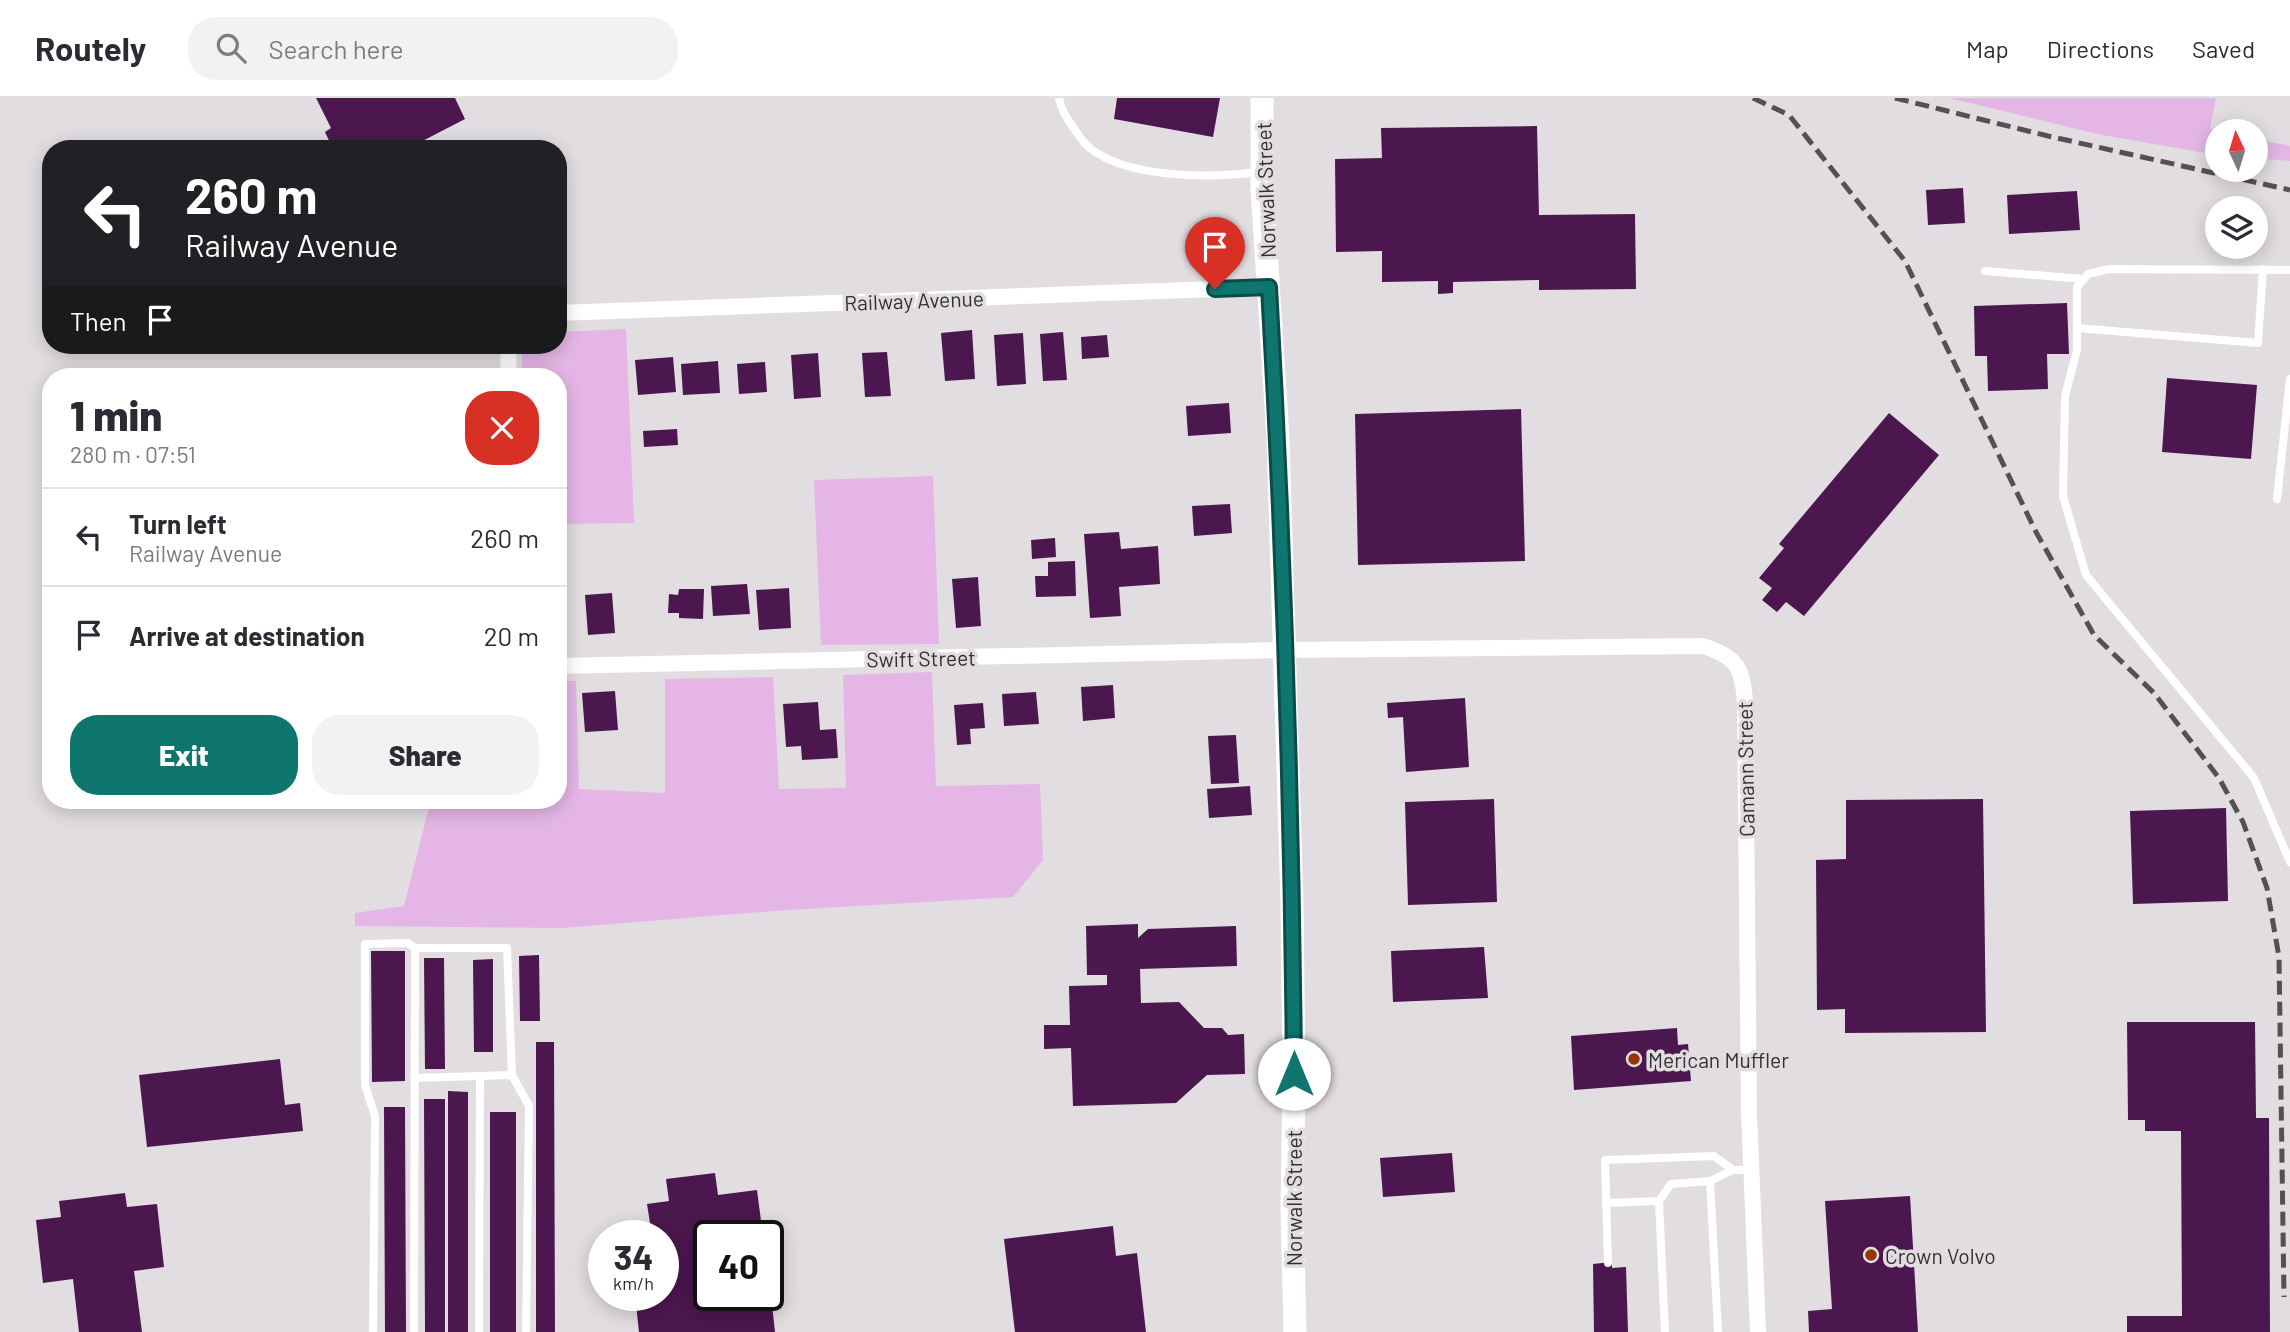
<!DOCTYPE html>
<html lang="en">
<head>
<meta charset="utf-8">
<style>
  body { margin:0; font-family:Barlow,sans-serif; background:#f2f2f3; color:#2b2b33; height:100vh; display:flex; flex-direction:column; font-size:26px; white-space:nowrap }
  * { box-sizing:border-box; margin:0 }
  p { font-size:23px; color:#7c7c81 }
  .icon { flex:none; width:38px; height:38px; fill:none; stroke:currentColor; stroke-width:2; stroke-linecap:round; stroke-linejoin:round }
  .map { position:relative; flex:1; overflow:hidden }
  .side { position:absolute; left:42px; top:270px; width:525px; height:441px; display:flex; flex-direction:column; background:#fff; border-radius:28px; box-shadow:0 4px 18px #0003 }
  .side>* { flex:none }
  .banner { position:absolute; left:42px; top:42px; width:525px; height:214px; border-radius:28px; box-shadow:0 4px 18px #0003; background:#202124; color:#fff; overflow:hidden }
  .needle { width:46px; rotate:356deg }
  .buttons { position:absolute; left:2205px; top:21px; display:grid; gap:14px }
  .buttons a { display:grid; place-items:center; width:63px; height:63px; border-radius:50%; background:#fff; box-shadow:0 4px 18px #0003; font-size:35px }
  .speed { position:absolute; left:588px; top:1122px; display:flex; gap:14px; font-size:35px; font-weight:700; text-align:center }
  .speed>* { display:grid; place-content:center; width:91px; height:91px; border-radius:50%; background:#fff; box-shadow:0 4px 18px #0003; line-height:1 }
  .speed small { font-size:18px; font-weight:400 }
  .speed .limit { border:4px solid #111; border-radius:10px; background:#fff; color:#111 }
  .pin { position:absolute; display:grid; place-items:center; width:60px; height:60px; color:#fff; margin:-72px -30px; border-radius:50% 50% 50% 0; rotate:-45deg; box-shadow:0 0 7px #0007 }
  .pin .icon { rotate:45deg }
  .me { position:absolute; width:77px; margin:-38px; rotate:0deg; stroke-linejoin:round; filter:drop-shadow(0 0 5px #0008) }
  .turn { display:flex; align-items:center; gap:24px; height:147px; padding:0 28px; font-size:32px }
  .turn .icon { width:91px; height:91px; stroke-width:2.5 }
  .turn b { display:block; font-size:49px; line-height:60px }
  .then { display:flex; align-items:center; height:66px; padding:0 28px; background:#0003; gap:14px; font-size:26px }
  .round { display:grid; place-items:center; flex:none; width:74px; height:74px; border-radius:28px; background:#f2f2f3 }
  .overview { display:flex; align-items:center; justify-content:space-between; height:119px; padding:0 28px }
  h1 { font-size:42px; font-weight:800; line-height:52px }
  .action { display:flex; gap:14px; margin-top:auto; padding:14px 28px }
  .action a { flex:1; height:80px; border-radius:28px; background:#0f766e; color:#fff; font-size:28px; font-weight:800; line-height:80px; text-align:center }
  .action a+a { background:#f2f2f3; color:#2b2b33 }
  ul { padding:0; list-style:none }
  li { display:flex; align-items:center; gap:21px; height:98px; padding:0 28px; border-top:2px solid #e1e1e2 }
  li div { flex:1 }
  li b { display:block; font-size:26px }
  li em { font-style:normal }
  header { display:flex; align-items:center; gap:42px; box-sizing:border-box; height:98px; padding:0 35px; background:#fff; border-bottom:2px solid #e1e1e2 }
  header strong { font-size:33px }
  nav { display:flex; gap:38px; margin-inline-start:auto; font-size:24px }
  .search { width:490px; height:63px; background:#f2f2f3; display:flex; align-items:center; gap:18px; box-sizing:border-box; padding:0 24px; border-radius:28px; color:#7c7c81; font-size:26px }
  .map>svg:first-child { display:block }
  .green { fill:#e5b6e5 }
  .building { fill:#4c174e }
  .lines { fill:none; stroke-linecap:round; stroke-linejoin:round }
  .lane { stroke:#fff; stroke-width:8 }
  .street { stroke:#fff; stroke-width:16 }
  .secondary { stroke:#fff; stroke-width:23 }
  .rail { stroke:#535153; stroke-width:5; stroke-dasharray:14 7; stroke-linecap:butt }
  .route-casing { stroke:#0a4d48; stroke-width:18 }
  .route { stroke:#0f766e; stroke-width:12 }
  .poi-dot { fill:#993405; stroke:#e1dde1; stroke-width:2.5 }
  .labels { text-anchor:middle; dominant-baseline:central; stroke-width:7; stroke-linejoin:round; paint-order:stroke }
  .street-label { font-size:21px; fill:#323132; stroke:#e1dde1 }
  .poi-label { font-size:21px; fill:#323132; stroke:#e1dde1; text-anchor:start }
</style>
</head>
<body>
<header>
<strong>Routely</strong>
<div class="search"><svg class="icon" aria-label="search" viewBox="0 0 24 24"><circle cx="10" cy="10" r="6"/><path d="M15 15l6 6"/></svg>Search here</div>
<nav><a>Map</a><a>Directions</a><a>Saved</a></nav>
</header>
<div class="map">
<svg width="2290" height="1234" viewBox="0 0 2290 1234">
  <rect width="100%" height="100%" fill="#e1dde1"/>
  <path class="green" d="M1950 0H2216L2210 31 2220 33H2217V57L2097 36Z
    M2256 41 2290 48V63L2256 60Z
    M626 231 634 425 558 426V278H522V250L523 247H558V234Z
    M933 378 939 546 821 547 814 382Z
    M932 574 936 688 1040 686 1043 762 1013 799 787 812 562 830 355 828V815L404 808 431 702H558V583H576L579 691 665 695V581L773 579 779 691 846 690 843 577Z"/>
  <path class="building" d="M316 0H455L465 21 407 51H372L369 46 359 51H333L325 34 331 30Z
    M1117 0H1220L1213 39 1114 21Z
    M1537 28 1539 117 1635 116 1636 191 1539 192V182L1453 184V195L1438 196V183L1382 184V153L1336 154 1335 61 1382 60 1381 30Z
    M1963 90 1965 125 1928 127 1926 92Z
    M2077 93 2080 132 2009 136 2007 97Z
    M2067 205 2069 256H2047L2048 291 1988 293 1987 258H1975L1974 208Z
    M972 232 975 281 945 283 941 235Z
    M1063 234 1067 282 1043 283 1040 236Z
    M1023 235 1026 286 997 288 994 237Z
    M1107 237 1109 259 1082 261 1081 239Z
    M887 254 891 298 865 299 862 255Z
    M818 255 821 299 794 301 791 257Z
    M673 259 676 294 638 297 635 262Z
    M718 263 720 295 683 297 681 266Z
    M765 264 767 294 739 296 737 266Z
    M2167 280 2257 287 2251 361 2162 354Z
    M1229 305 1231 335 1188 338 1186 308Z
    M1521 311 1525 463 1358 467 1355 316Z
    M1889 315 1939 357 1804 518 1786 504 1777 514 1762 502 1772 490 1759 480 1784 450 1779 446Z
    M677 331 678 347 644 349 643 333Z
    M1230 406 1232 435 1194 438 1192 408Z
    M1119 434 1121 451 1158 448 1160 486 1119 489 1121 518 1090 520 1084 436Z
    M1055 440 1056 459 1032 461 1031 442Z
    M1075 463 1076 498 1036 499 1035 478H1048V464Z
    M978 479 981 528 956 530 952 481Z
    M747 486 750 516 713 518 711 488Z
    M789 490 791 530 759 532 756 492Z
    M679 491H704L703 521 679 520V515H668L669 496 678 497Z
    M612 495 615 535 588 537 585 497Z
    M1113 587 1115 620 1083 623 1081 589Z
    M615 593 618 632 585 634 582 595Z
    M1036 594 1039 626 1004 628 1002 596Z
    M1465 600 1469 669 1406 674 1403 619 1388 620 1387 605Z
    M818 604 820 632 836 631 838 660 802 662 801 648 786 649 783 606Z
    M983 605 985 630 970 631 971 646 957 647 954 607Z
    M1236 637 1239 685 1211 686 1208 638Z
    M1250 688 1252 717 1209 720 1207 691Z
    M1494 701 1497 804 1408 807 1405 704Z
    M1983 701 1986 934 1845 935V911L1817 912 1816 762 1846 761V702Z
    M2226 710 2228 803 2133 806 2130 713Z
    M1138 826V840L1148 831 1236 828 1237 868 1140 871 1141 905 1179 904 1204 930H1222L1228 937 1244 936 1245 976 1207 977 1176 1005 1073 1008 1071 950 1044 951V927H1070L1069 888 1107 887V877H1087L1086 828Z
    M1484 849 1488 900 1393 904 1391 853Z
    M371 853H405V983L372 984Z
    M539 857 540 923H520L519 858Z
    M424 860H444L445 971H425Z
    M493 861V954H474L473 862Z
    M2127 924H2255L2256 1020H2269L2270 1234H2127V1218H2182L2181 1033H2145V1022H2128Z
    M1677 930 1678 947 1688 946 1691 983 1574 992 1571 938Z
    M536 944H554L555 1234H536Z
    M280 961 285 1007 300 1005 303 1033 147 1049 139 977Z
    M448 993 468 994V1234H448Z
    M424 1001H445V1234H425Z
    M384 1009H405L406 1234H385Z
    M490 1014H516V1234H490Z
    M1452 1055 1455 1094 1383 1099 1380 1060Z
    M715 1075 718 1097 757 1092 763 1138H709V1197H771L775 1234H639L635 1197H663V1138H652L647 1106 669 1103 666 1081Z
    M125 1095 127 1109 157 1106 164 1169 134 1173 142 1234H79L73 1181 43 1185 36 1122 61 1119 59 1103Z
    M1910 1098 1918 1234H1809L1808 1213 1832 1211 1825 1103Z
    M1113 1128 1116 1158 1137 1155 1146 1234H1015L1004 1141Z
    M1612 1164V1170L1626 1169 1628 1234H1594L1593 1166Z"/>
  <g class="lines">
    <path class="lane" d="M1059 0C1061 11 1066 20 1073 29 1078 36 1083 45 1090 50 1128 81 1212 80 1259 74
      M2290 172 2109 171 2088 176 2077 189V252L2065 298 2063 398 2086 477 2254 680 2290 764
      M1985 173 2084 181
      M2077 230 2258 245 2263 171
      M2277 401 2290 281
      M480 978 512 977
      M414 980 480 978 479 1234
      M1710 1083 1718 1234
      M1606 1105 1659 1103
      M1608 1165 1605 1062 1714 1058 1733 1072
      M373 1234 375 1018 365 987V846L408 845 415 850
      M414 1234 415 850H507L512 977 529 1008 526 1234
      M1665 1234 1659 1103 1671 1086 1710 1083 1733 1072H1751"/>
    <path class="street" d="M558 215 1269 189
      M508 278 509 247
      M558 568 1284 552 1703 548C1737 559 1742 569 1745 603L1749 1014 1758 1234"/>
    <path class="secondary" d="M1262 0V90L1278 340 1292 805 1294 977 1292 1112 1295 1234"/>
    <path class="rail" d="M1753 0 1789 17 1905 163 2036 434 2094 537 2154 595 2219 680 2243 724 2267 790 2279 859 2284 1199
      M1895 0 2048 38 2290 92"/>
  </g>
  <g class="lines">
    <g class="route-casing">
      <path id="route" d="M1215 191 1269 189C1284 451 1292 714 1294 976"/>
    </g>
    <use href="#route" class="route"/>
  </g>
  <g class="poi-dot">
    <circle cx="1634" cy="961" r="7"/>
    <circle cx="1871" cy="1157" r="7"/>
  </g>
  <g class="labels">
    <g class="street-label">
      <text transform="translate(1265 92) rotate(-92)">Norwalk Street</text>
      <text transform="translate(914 202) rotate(-2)">Railway Avenue</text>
      <text transform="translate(921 560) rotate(-1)">Swift Street</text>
      <text transform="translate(1745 671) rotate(-91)">Camann Street</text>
      <text transform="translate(1293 1100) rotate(-90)">Norwalk Street</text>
    </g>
    <g class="poi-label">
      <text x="1648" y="961">Merican Muffler</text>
      <text x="1885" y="1157">Crown Volvo</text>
    </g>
  </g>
</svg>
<div class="buttons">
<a><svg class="needle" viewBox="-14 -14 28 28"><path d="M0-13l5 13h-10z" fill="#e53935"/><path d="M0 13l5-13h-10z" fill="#7c7c81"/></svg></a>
<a><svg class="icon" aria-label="layers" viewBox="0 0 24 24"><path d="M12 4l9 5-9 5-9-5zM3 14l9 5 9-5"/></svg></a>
</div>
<div class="speed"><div>34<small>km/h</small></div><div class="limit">40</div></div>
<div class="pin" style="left:1215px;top:191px;background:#d93025"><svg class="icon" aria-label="arrive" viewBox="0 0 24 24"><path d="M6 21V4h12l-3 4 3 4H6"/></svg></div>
<svg class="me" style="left:1294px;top:976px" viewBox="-20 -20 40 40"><circle r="19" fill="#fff"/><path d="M0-13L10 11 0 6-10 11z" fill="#0f766e"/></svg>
<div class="banner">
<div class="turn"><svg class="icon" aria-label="left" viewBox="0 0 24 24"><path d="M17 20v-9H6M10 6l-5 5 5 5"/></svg><div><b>260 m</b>Railway Avenue</div></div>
<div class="then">Then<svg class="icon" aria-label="arrive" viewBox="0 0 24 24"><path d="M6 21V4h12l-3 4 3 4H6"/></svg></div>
</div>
<section class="side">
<div class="overview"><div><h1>1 min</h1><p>280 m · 07:51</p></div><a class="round" style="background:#d93025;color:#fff"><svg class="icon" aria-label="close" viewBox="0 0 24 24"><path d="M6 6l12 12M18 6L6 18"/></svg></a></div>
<ul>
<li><svg class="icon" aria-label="left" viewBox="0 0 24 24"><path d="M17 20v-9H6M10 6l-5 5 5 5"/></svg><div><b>Turn left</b><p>Railway Avenue</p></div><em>260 m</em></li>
<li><svg class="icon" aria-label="arrive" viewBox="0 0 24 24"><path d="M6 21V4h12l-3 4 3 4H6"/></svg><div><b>Arrive at destination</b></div><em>20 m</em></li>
</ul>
<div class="action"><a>Exit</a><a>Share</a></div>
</section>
</div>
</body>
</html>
